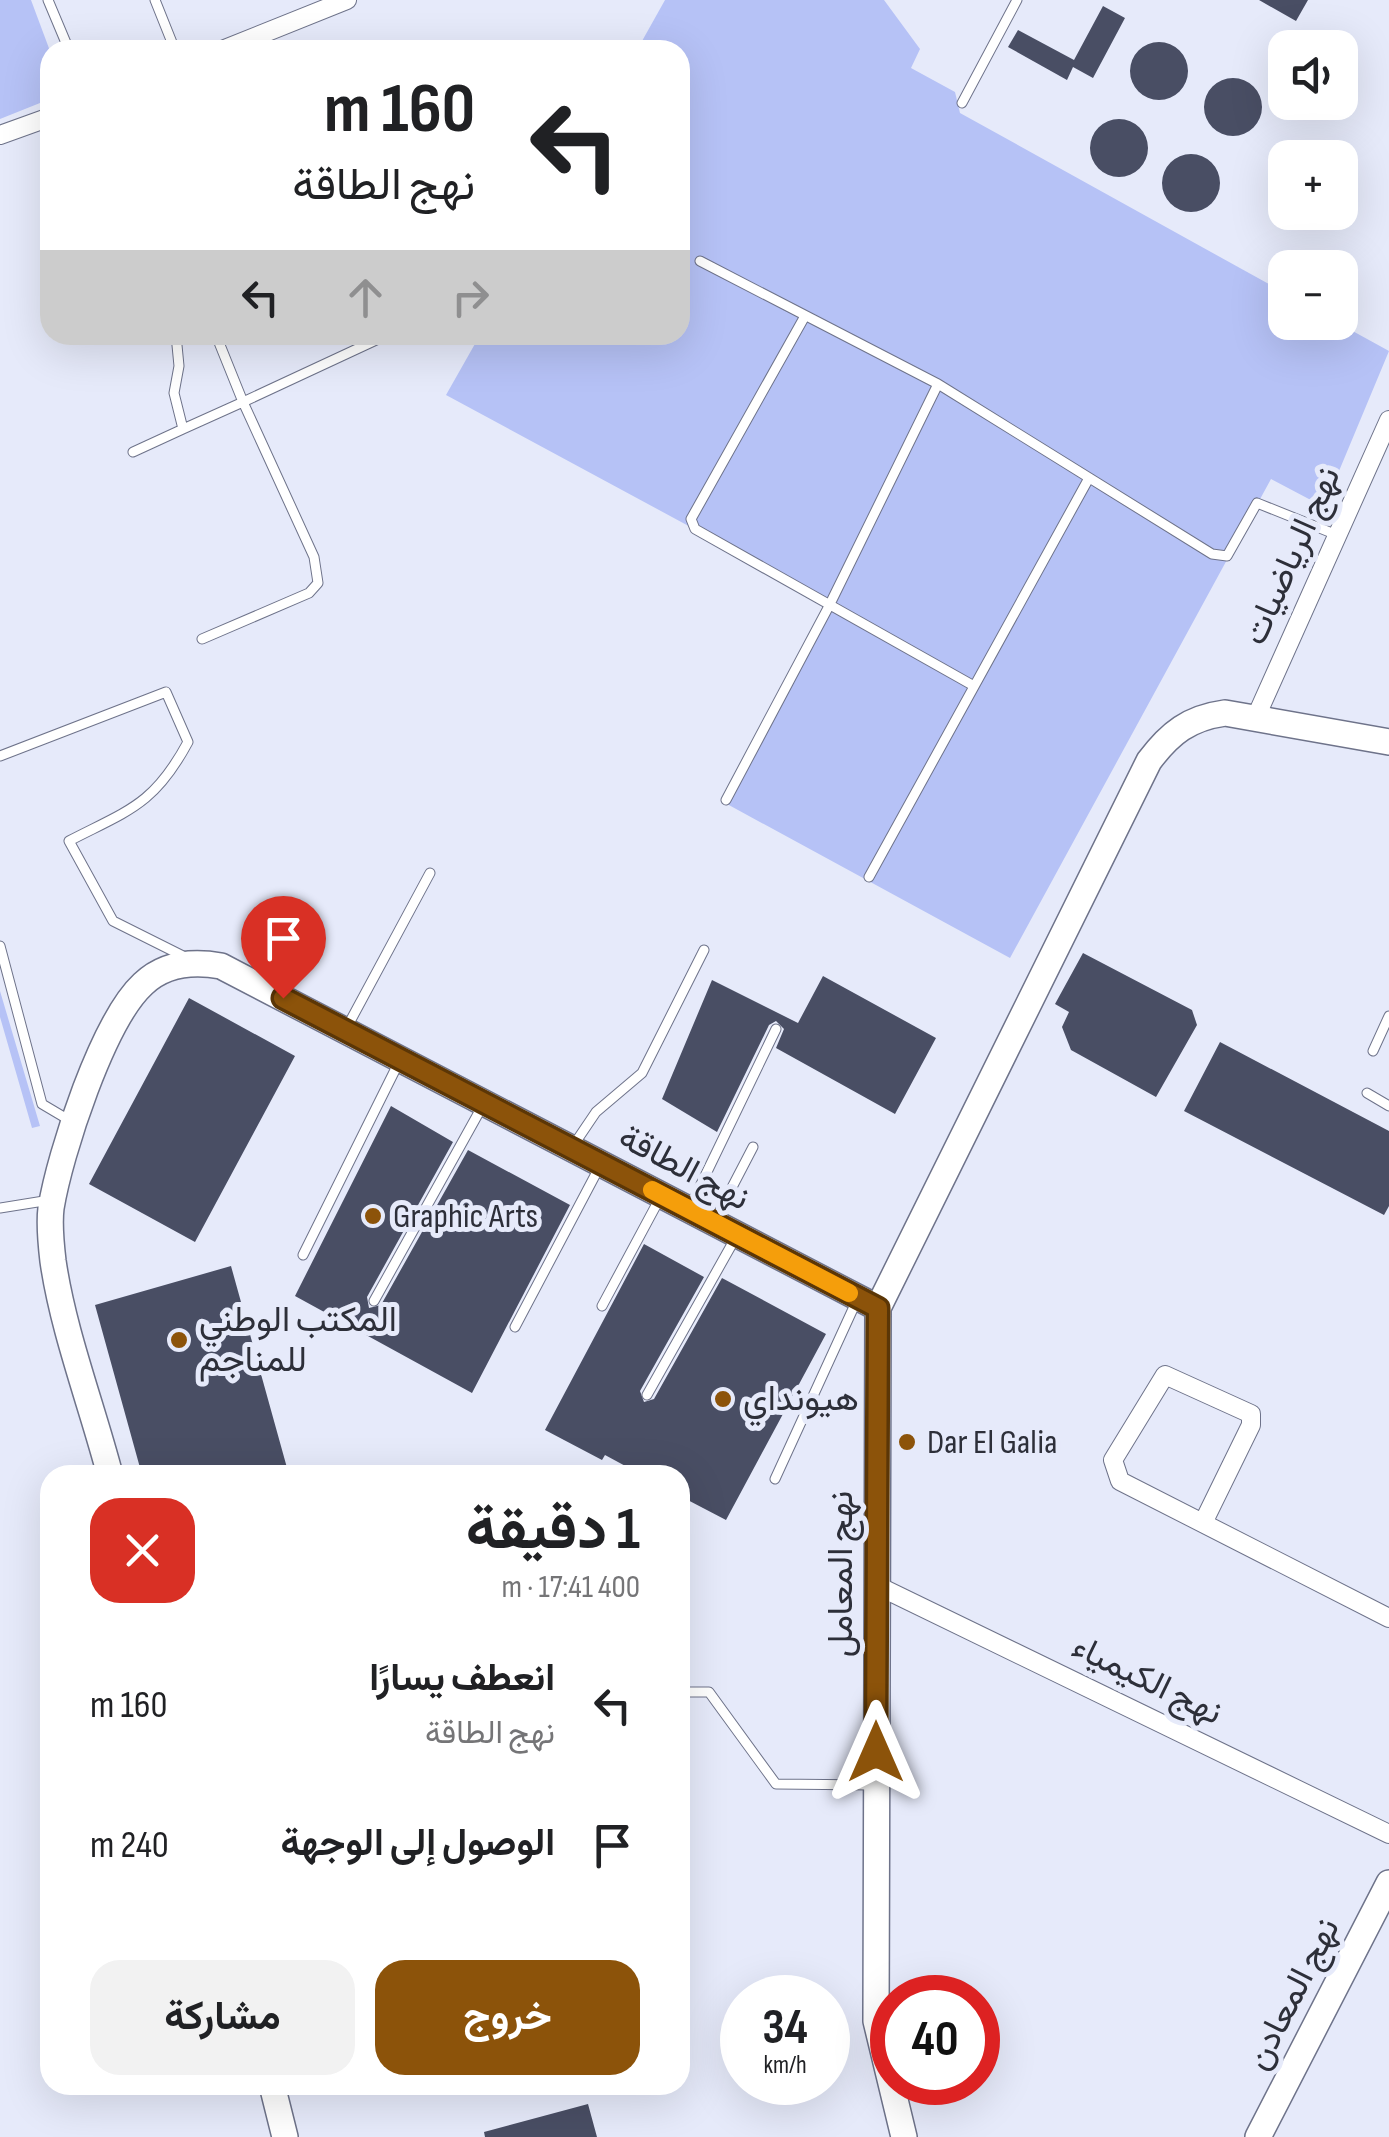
<!DOCTYPE html>
<html lang="ar">
<head>
<meta charset="utf-8">
<style>
  body { margin:0; font-family:"Sofia Sans Condensed",Vazirmatn,sans-serif; background:#f2f2f2; color:#202124; direction:rtl; height:100vh; display:flex; flex-direction:column; font-size:38px; white-space:nowrap }
  * { box-sizing:border-box; margin:0 }
  p { font-size:32px; color:#757577 }
  .icon { flex:none; width:55px; height:55px; fill:none; stroke:currentColor; stroke-width:2; stroke-linecap:round; stroke-linejoin:round }
  .map { position:relative; flex:1; overflow:hidden; direction:ltr }
  .drawer { position:absolute; left:40px; top:1465px; width:650px; height:630px; display:flex; flex-direction:column; background:#fff; border-radius:30px; box-shadow:0 10px 40px #0002; direction:rtl }
  .drawer>* { flex:none }
  .top-card { position:absolute; left:40px; top:40px; width:650px; height:305px; border-radius:30px; box-shadow:0 10px 40px #0002; direction:rtl; background:#fff; color:#202124; overflow:hidden }
  .tools { position:absolute; left:1268px; top:30px; display:grid; gap:20px }
  .tools a { display:grid; place-items:center; width:90px; height:90px; border-radius:20px; background:#fff; box-shadow:0 10px 40px #0002; font-size:50px }
  .speed { position:absolute; left:720px; top:1975px; display:flex; gap:20px; font-size:50px; font-weight:700; text-align:center }
  .speed>* { display:grid; place-content:center; width:130px; height:130px; border-radius:50%; background:#fff; box-shadow:0 10px 40px #0002; line-height:1 }
  .speed small { font-size:25px; font-weight:400 }
  .speed .limit { border:15px solid #d22; background:#fff; color:#111 }
  .pin { position:absolute; display:grid; place-items:center; width:85px; height:85px; color:#fff; margin:-102px -42px; border-radius:50% 50% 50% 0; rotate:-45deg; box-shadow:0 0 10px #0007 }
  .pin .icon { rotate:45deg }
  .me { position:absolute; width:110px; margin:-55px; rotate:0deg; stroke-linejoin:round; filter:drop-shadow(0 0 8px #0008) }
  .turn { display:flex; align-items:center; gap:35px; height:210px; padding:0 50px; font-size:45px }
  .turn .icon { width:130px; height:130px; stroke-width:2.5 }
  .turn b { display:block; font-size:70px; line-height:85px }
  .lanes { display:flex; align-items:center; height:95px; padding:0 50px; background:#0003; justify-content:center; gap:50px; direction:ltr }
  .lanes .off { opacity:.35 }
  .round { display:grid; place-items:center; flex:none; width:105px; height:105px; border-radius:30px; background:#f2f2f2 }
  .overview { display:flex; align-items:center; justify-content:space-between; height:170px; padding:0 50px }
  h1 { font-size:60px; font-weight:700; line-height:75px }
  .action { display:flex; gap:20px; margin-top:auto; padding:20px 50px }
  .action a { flex:1; height:115px; border-radius:30px; background:#8c530a; color:#fff; font-size:40px; font-weight:700; line-height:115px; text-align:center }
  .action a+a { background:#f2f2f2; color:#202124 }
  ul { padding:0; list-style:none }
  li { display:flex; align-items:center; gap:30px; height:140px; padding:0 50px }
  li div { flex:1 }
  li b { display:block; font-size:38px }
  li em { font-style:normal }
  .map>svg:first-child { display:block }
  .green { fill:#b6c2f6 }
  .building { fill:#494e64 }
  .lines { fill:none; stroke-linecap:round; stroke-linejoin:round }
  .lane-casing { stroke:#6e738a; stroke-width:11 }
  .street-casing { stroke:#6e738a; stroke-width:20 }
  .secondary-casing { stroke:#6e738a; stroke-width:28 }
  .lane { stroke:#fff; stroke-width:9 }
  .street { stroke:#fff; stroke-width:18 }
  .secondary { stroke:#fff; stroke-width:25 }
  .route-casing { stroke:#5b3606; stroke-width:25 }
  .route { stroke:#8c530a; stroke-width:18 }
  .slow { stroke:#f59e0b; stroke-width:18 }
  .poi-dot { fill:#8c530a; stroke:#e6eafa; stroke-width:4 }
  .labels { text-anchor:middle; dominant-baseline:central; stroke-width:10; stroke-linejoin:round; paint-order:stroke }
  .street-label { font-size:35px; fill:#2d2f39; stroke:#e6eafa }
  .poi-label { font-size:35px; fill:#2d2f39; stroke:#e6eafa; text-anchor:start }
</style>
</head>
<body>
<div class="map">
<svg width="1389" height="2137" viewBox="0 0 1389 2137">
  <rect width="100%" height="100%" fill="#e6eafa"/>
  <path class="green" d="M0 0H31L50 51V99L0 119Z
    M665 0H884L920 49 911 68 955 92 960 113 1285 293V322L1338 323 1389 351 1324 507 1271 479 1010 958 727 804 835 605 446 395 480 335H680V50H637Z
    M0 991 40 1126 32 1128 0 1017Z"/>
  <path class="building" d="M1259 0H1308L1296 21Z
    M1103 6 1125 18 1093 78 1073 67 1067 80 1008 47 1018 30 1074 60Z
    M1130 71a29 29 0 1 1 58 0a29 29 0 1 1-58 0Z
    M1204 107a29 29 0 1 1 58 0a29 29 0 1 1-58 0Z
    M1090 148a29 29 0 1 1 58 0a29 29 0 1 1-58 0Z
    M1162 183a29 29 0 1 1 58 0a29 29 0 1 1-58 0Z
    M1083 953 1192 1010 1197 1025 1156 1097 1071 1050 1062 1027 1069 1012 1055 1004Z
    M823 976 936 1038 895 1114 776 1048 784 1029 776 1021 769 1025 717 1132 662 1099 712 980 798 1023Z
    M189 998 295 1056 195 1242 89 1184Z
    M1220 1042 1389 1131V1206L1384 1215 1184 1111Z
    M391 1106 453 1142 367 1297 369 1308 381 1305 468 1150 570 1205 472 1393 295 1296Z
    M644 1244 704 1277 640 1391 644 1402 654 1399 722 1278 826 1334 726 1520 680 1496V1475H642L605 1455 602 1460 545 1430Z
    M231 1266 289 1475H142L95 1305Z
    M588 2104 597 2137H485L484 2132Z"/>
  <g class="lines">
    <g class="lane-casing">
      <path id="lane" d="M48 0 69 50
        M155 0 175 50
        M962 103 1017 0
        M700 261 938 384 1212 554 1227 556 1257 503 1337 535
        M805 316 691 519 695 529 974 686
        M176 335 179 366 174 393 183 429 243 402 314 557 318 583 309 593 202 639
        M216 335 243 402 387 335
        M133 452 183 429
        M0 756 166 692 188 742C154 805 129 810 69 841L113 921 187 958
        M726 800 829 606 938 384
        M869 877 1089 478
        M0 946 42 1104 69 1120
        M346 1029 430 873
        M1373 1051 1389 1016
        M1367 1093 1389 1106
        M573 1146 596 1112 642 1073 704 950
        M690 1207 776 1029
        M0 1208 50 1200
        M715 1220 753 1147
        M303 1255 399 1062
        M374 1301 483 1105
        M602 1306 660 1198
        M515 1327 600 1166
        M647 1395 736 1237
        M775 1479 857 1300
        M680 1692H709L776 1784 873 1785"/>
    </g>
    <g class="street-casing">
      <path id="street" d="M222 50 347 0
        M0 135 50 117
        M1255 719 1389 420
        M1203 1523 1251 1425V1414L1165 1375 1113 1460 1120 1481 1389 1618
        M876 1585 1389 1834"/>
    </g>
    <g class="secondary-casing">
      <path id="secondary" d="M110 1475C92 1406 63 1331 53 1261 51 1244 49 1224 51 1208 60 1153 103 1021 143 984 165 963 193 961 221 966L878 1308
        M272 2085 285 2137
        M904 2137 876 2021 878 1308 1149 761C1170 733 1189 718 1225 713L1389 742
        M1258 2137 1389 1883"/>
    </g>
    <use href="#lane" class="lane"/>
    <use href="#street" class="street"/>
    <use href="#secondary" class="secondary"/>
  </g>
  <g class="lines">
    <g class="route-casing">
      <path id="route" d="M283 998 878 1308 876 1752"/>
    </g>
    <use href="#route" class="route"/>
    <path class="slow" d="M652 1190 849 1293"/>
  </g>
  <g class="poi-dot">
    <circle cx="373" cy="1216" r="10"/>
    <circle cx="179" cy="1340" r="10"/>
    <circle cx="723" cy="1399" r="10"/>
    <circle cx="907" cy="1442" r="10"/>
  </g>
  <g class="labels">
    <g class="street-label">
      <text transform="translate(1292 556) rotate(-66)">نهج الرياضيات</text>
      <text transform="translate(684 1168) rotate(28)">نهج الطاقة</text>
      <text transform="translate(841 1574) rotate(-90)">نهج المعامل</text>
      <text transform="translate(1147 1680) rotate(26)">نهج الكيمياء</text>
      <text transform="translate(1293 1994) rotate(-63)">نهج المعادن</text>
    </g>
    <g class="poi-label">
      <text x="393" y="1216">Graphic Arts</text>
      <text x="199" y="1320">المكتب الوطني<tspan x="199" dy="40">للمناجم</tspan></text>
      <text x="743" y="1399">هيونداي</text>
      <text x="927" y="1442">Dar El Galia</text>
    </g>
  </g>
</svg>
<div class="tools">
<a><svg class="icon" aria-label="sound" viewBox="0 0 24 24"><path d="M4 9h4l5-4v14l-5-4H4zM17 9q2 3 0 6"/></svg></a>
<a>+</a>
<a>−</a>
</div>
<div class="speed"><div>34<small>km/h</small></div><div class="limit">40</div></div>
<div class="pin" style="left:283px;top:998px;background:#d93025"><svg class="icon" aria-label="arrive" viewBox="0 0 24 24"><path d="M6 21V4h12l-3 4 3 4H6"/></svg></div>
<svg class="me" style="left:876px;top:1752px" viewBox="-20 -20 40 40"><path d="M0-17L14 15 0 8-14 15z" fill="#8c530a" stroke="#fff" stroke-width="4"/></svg>
<div class="top-card">
<div class="turn"><svg class="icon" aria-label="left" viewBox="0 0 24 24"><path d="M17 20v-9H6M10 6l-5 5 5 5"/></svg><div><b>160 m</b>نهج الطاقة</div></div>
<div class="lanes"><svg class="icon" aria-label="left" viewBox="0 0 24 24"><path d="M17 20v-9H6M10 6l-5 5 5 5"/></svg><svg class="icon off" aria-label="ahead" viewBox="0 0 24 24"><path d="M12 20V5M6 11l6-6 6 6"/></svg><svg class="icon off" aria-label="right" viewBox="0 0 24 24"><path d="M7 20v-9h11M14 6l5 5-5 5"/></svg></div>
</div>
<section class="drawer">
<div class="overview"><div><h1>1 دقيقة</h1><p>400 m · 17:41</p></div><a class="round" style="background:#d93025;color:#fff"><svg class="icon" aria-label="close" viewBox="0 0 24 24"><path d="M6 6l12 12M18 6L6 18"/></svg></a></div>
<ul>
<li><svg class="icon" aria-label="left" viewBox="0 0 24 24"><path d="M17 20v-9H6M10 6l-5 5 5 5"/></svg><div><b>انعطف يسارًا</b><p>نهج الطاقة</p></div><em>160 m</em></li>
<li><svg class="icon" aria-label="arrive" viewBox="0 0 24 24"><path d="M6 21V4h12l-3 4 3 4H6"/></svg><div><b>الوصول إلى الوجهة</b></div><em>240 m</em></li>
</ul>
<div class="action"><a>خروج</a><a>مشاركة</a></div>
</section>
</div>
</body>
</html>
